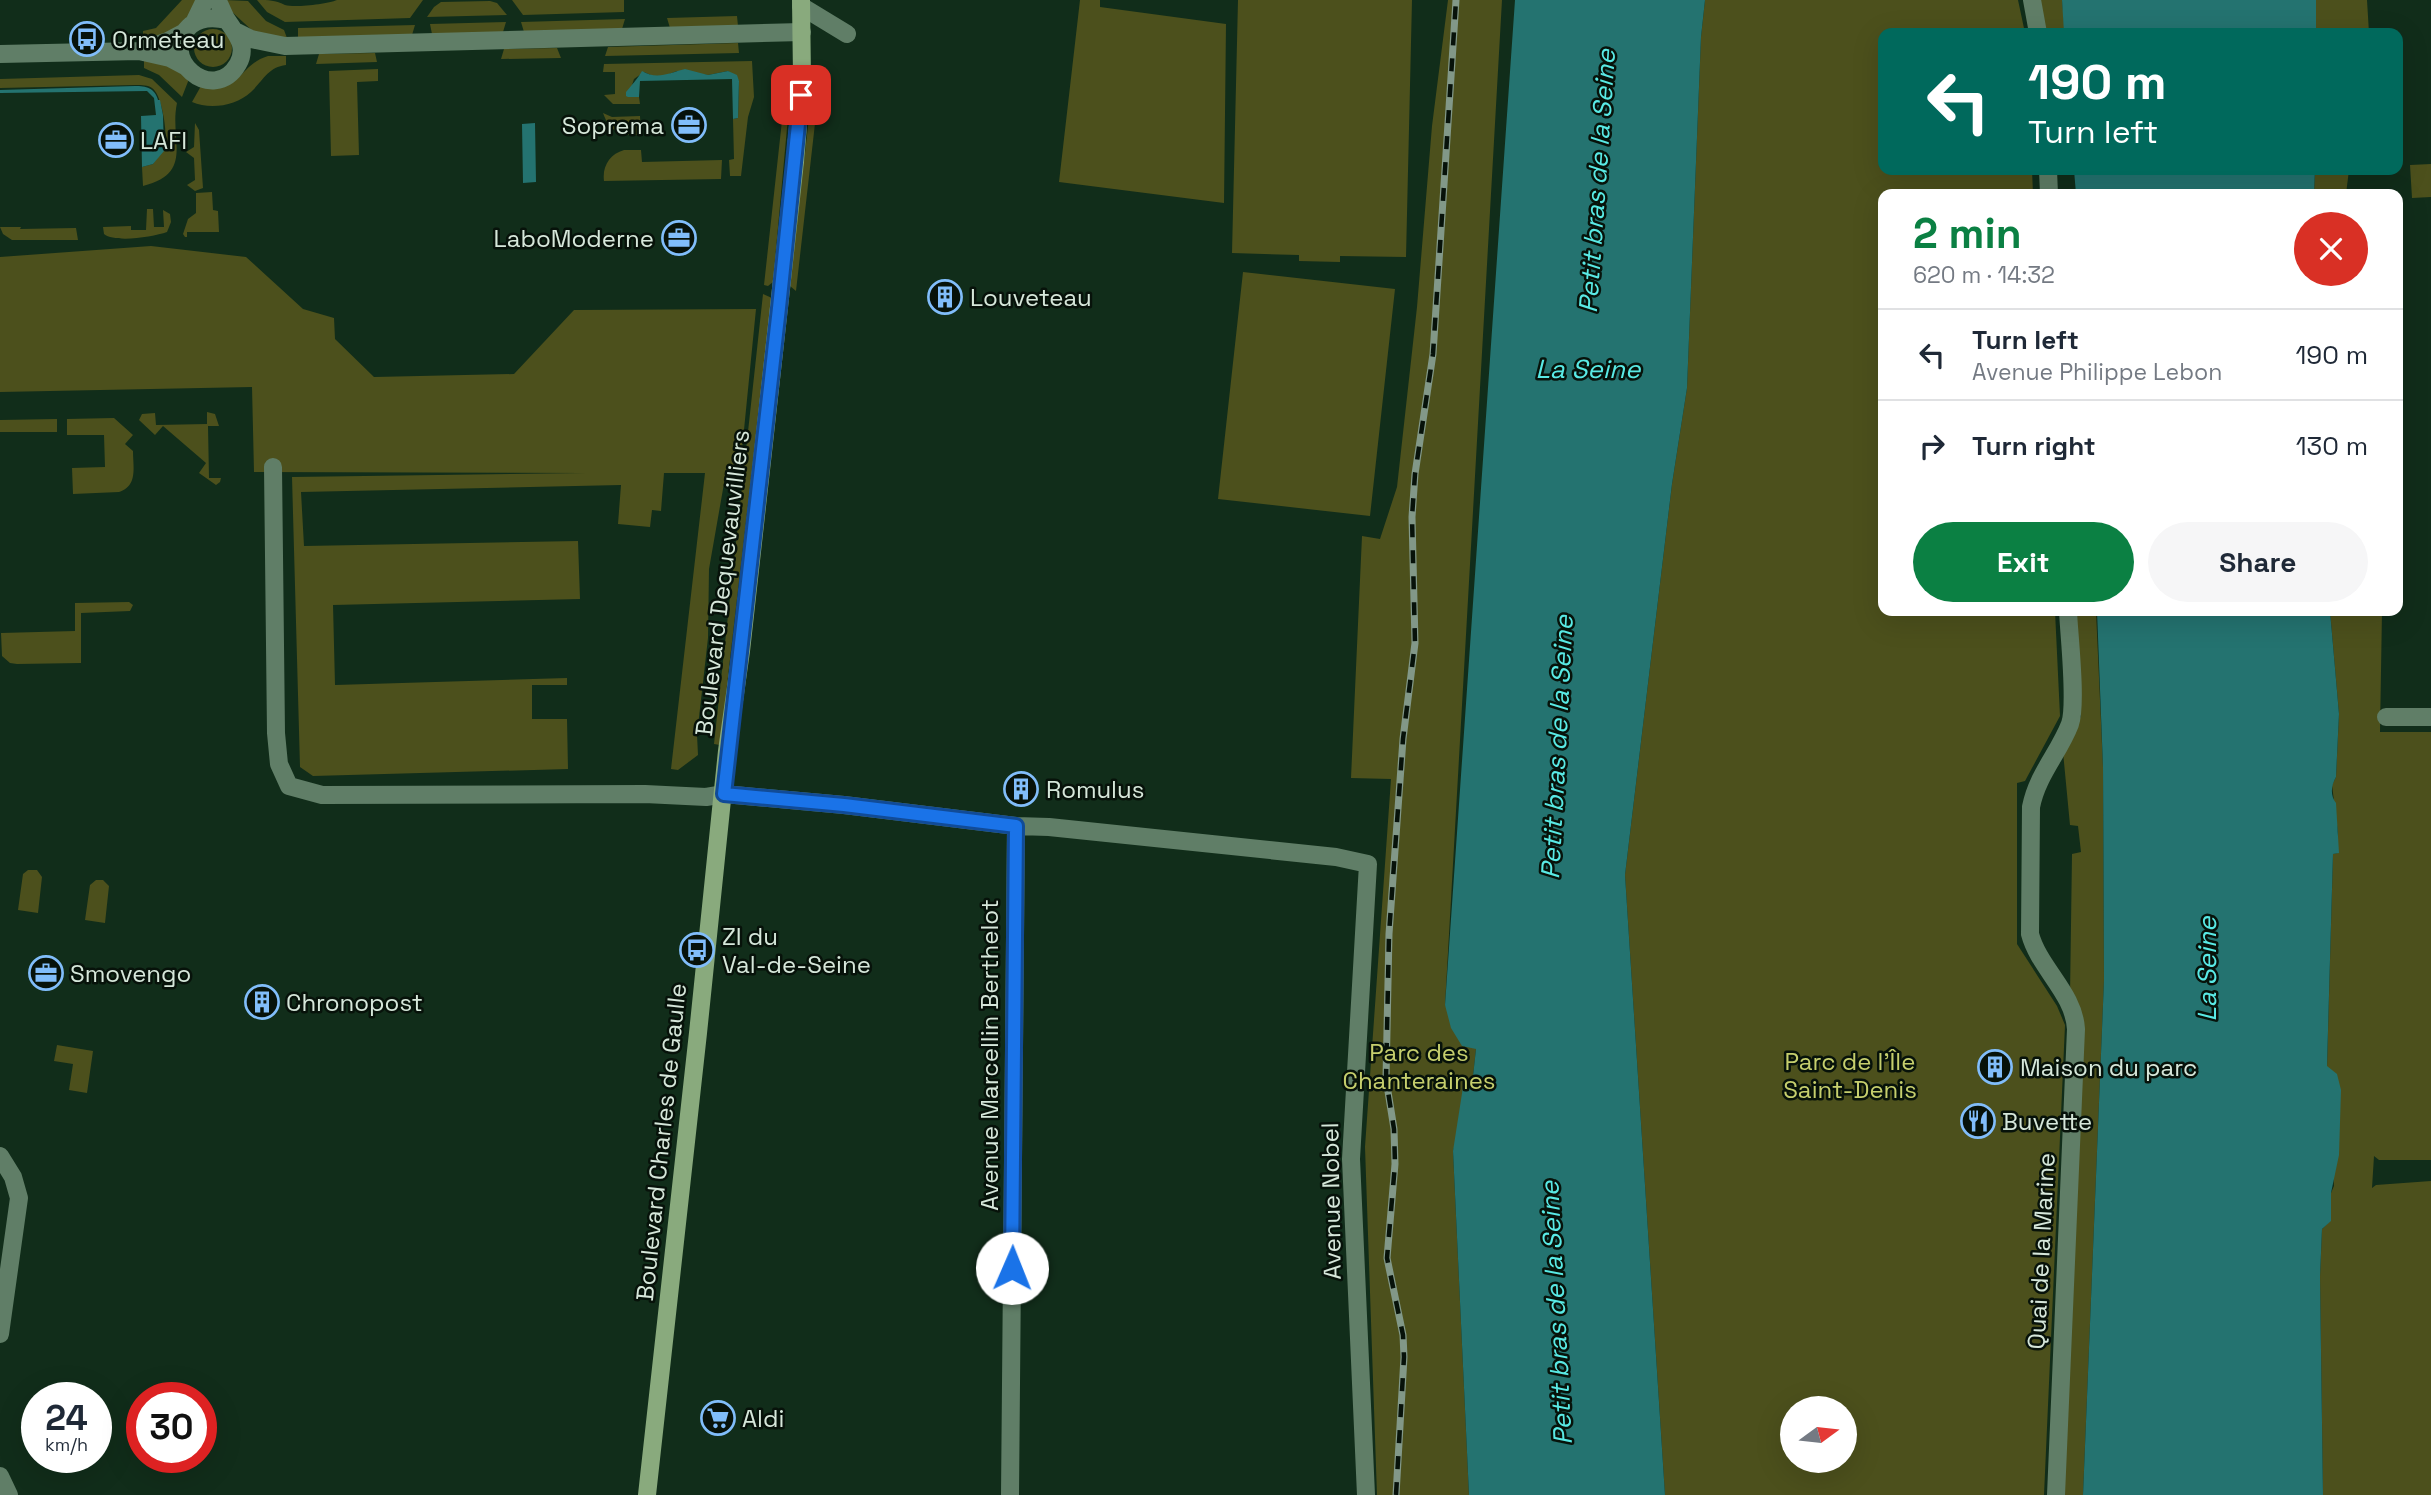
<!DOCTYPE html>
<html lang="en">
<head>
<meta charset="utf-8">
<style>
  body { margin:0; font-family:"Space Grotesk",sans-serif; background:#f6f6f7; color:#1f2937; height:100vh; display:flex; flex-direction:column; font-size:26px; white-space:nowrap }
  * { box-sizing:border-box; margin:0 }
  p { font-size:23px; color:#747a83 }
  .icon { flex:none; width:38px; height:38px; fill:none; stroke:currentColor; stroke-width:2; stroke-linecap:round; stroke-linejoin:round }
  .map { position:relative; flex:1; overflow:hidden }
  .drawer { position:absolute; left:1878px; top:189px; width:525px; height:427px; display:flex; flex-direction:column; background:#fff; border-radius:14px; box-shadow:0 7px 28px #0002 }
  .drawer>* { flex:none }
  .guide { position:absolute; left:1878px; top:28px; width:525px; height:147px; border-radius:14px; box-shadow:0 7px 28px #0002; background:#00695c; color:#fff; overflow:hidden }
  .needle { width:46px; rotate:75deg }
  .buttons { position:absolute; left:1780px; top:1396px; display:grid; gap:14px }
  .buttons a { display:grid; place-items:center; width:77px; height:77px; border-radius:50%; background:#fff; box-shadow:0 7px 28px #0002; font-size:35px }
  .speed { position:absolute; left:21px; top:1382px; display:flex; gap:14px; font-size:35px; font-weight:700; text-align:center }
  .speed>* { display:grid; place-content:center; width:91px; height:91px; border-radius:50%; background:#fff; box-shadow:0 7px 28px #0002; line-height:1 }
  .speed small { font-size:18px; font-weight:400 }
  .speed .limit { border:10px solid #d22; background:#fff; color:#111 }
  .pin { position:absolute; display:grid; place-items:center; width:60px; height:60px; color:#fff; margin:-30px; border-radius:14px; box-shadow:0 4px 10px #0006 }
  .me { position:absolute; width:77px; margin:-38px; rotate:1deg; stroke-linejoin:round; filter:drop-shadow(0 0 5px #0008) }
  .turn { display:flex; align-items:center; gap:24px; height:147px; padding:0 35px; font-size:32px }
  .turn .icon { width:91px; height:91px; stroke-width:2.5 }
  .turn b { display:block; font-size:49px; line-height:60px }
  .round { display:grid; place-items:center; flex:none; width:74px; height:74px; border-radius:37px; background:#f6f6f7 }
  .overview { display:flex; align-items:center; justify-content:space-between; height:119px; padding:0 35px }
  h1 { font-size:42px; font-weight:800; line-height:52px; color:#0b8043 }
  .cta { display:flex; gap:14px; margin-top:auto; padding:14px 35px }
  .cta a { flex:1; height:80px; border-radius:42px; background:#0b8043; color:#fff; font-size:28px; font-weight:800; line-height:80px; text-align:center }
  .cta a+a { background:#f6f6f7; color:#1f2937 }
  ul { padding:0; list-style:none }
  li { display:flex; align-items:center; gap:21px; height:91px; padding:0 35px; border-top:2px solid #e0e1e3 }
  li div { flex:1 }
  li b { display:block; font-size:26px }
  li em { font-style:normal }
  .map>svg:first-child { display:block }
  .green { fill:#4c501c; fill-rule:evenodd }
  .water { fill:#247370 }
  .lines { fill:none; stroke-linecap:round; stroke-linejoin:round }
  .minor { stroke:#607e67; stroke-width:18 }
  .major { stroke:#89aa7d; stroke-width:18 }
  .rail-casing { stroke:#829888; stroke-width:7 }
  .rail { stroke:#07120a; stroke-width:4.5; stroke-dasharray:13; stroke-linecap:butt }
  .route-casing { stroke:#114b97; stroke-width:18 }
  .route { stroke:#1a73e8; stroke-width:12 }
  .labels { text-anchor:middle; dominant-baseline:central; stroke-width:5; stroke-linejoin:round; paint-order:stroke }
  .poi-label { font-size:24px; fill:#d6e7da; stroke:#07120a; text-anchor:start }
  .street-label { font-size:24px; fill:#d6e7da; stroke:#07120a }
  .park-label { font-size:24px; fill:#c6cf6d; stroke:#07120a }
  .water-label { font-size:26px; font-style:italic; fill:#59eae5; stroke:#07120a }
</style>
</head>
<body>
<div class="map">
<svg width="2431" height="1495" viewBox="0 0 2431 1495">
  <rect width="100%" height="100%" fill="#112d1a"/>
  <path class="green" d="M182 0H200L198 6 176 31 143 42V31L156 28Z
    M224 0 248 1 266 21 284 30 287 38 256 34 231 11Z
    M257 0C270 0 274 0 285 5 295 8 327 4 337 0H423L410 18 285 22 267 12Z
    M512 0H624V12L523 15Z
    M1080 0H1100V7L1226 24 1224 203 1059 182Z
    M1238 0H1412L1406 257 1340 256V262L1299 261V255L1232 253Z
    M1448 0H1502L1445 1005 1476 1049 1472 1086 1453 1151 1469 1495H1377L1365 1147 1391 779 1351 778 1362 536 1380 539 1397 487 1417 307 1432 126Z
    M1705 0H2018L2025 33H1883V170H2032L2033 194H1883V611H2055L2060 716 2025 781 2017 783V944L2057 1006 2065 1025 2044 1495H1665L1625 875 1672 484 1687 388 1701 37ZM1792 1409H1844V1461H1792Z
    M2039 0H2062L2065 33H2044Z
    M2316 0H2367L2369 33H2316Z
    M490 1 497 3 507 15 427 17 434 7 441 2Z
    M737 16 738 26 670 28 667 18Z
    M625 19 622 29 524 32 521 22Z
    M506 22 503 32 432 34 430 24Z
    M415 25 412 35 298 38V28Z
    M194 48a19 19 0 1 1 38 0a19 19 0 1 1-38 0Z
    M738 43 739 53 605 56 608 47Z
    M557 48 561 58 501 59 504 49Z
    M375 53 377 62 316 64 319 54Z
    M268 56H286V65C268 67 263 81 251 92 236 106 210 110 192 102L201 86C243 93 238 65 268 56Z
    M144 59 166 61 189 79 182 97 159 75 144 68Z
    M752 61 754 97 748 117 741 176H730L729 160 734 159 733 119 738 118 739 81 728 71 708 75 677 71 664 76 655 77 644 72 634 79 628 97H639L640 104H613L604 95 615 94V72H603L604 64Z
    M378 69V81L357 82 359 155 331 156 329 71Z
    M817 74 818 97 796 291 790 286 812 91V75Z
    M139 75 152 79 177 103C169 140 195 173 143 186L142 167 153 164C156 159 163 152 165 146 168 135 162 94 152 88 148 85 142 85 136 85L0 88V79Z
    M786 84H791L773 282 768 286 764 285Z
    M603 113 612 117 640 116 641 135C621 135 610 133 603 113Z
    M195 123 199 130 203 188 195 191 187 185 195 180 194 158 186 152 194 147Z
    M624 150H641L642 162 722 160 721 179 604 181C602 166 610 154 624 150Z
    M2431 164V197L2412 198 2410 165Z
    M2315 170H2349L2346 194H2314Z
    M212 192 213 210 218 211 219 232H187V237H185L183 234 188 219 196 213V193Z
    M147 209H153L154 227H164L163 210 170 214 171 222 167 232C153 237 115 243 104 234L103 227 131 226V230H146Z
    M0 227H21L20 229 76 228 78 240H12L3 234Z
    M151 246 246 257 303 309 334 318 335 339 374 377 514 374 574 310 756 309 740 470 726 472 709 569 708 638 697 735 698 755 678 770 671 769 705 473H664L661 511 652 510 650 527 618 524 621 485 301 492 304 546 578 541 580 599 333 605 335 685 567 678V685H532V719H567L568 769 313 776 300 767 292 477 585 473 254 472 252 387 0 392V257Z
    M1243 272 1395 289 1370 516 1218 499Z
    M763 294 772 298 720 745 714 744Z
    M207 412 215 414 219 426H208L209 478H221L220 482 216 485 199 473 206 463 163 426 155 435 139 420 142 414 155 413 156 425 207 424Z
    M114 418 133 435 125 444 133 451C133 467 138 486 119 492L73 494 72 468 105 467 104 435H67V419Z
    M57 419V432H0V420Z
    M129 602 133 605 130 611 81 613V663L17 664 10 663 2 656 1 633 75 631V603Z
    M2075 611H2096L2103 767 2104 980 2083 1495H2063L2072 854 2081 852 2078 826 2070 825 2063 752 2081 716Z
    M2330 611H2382L2380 732H2431V1160H2379L2374 1156 2372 1188 2376 1185 2431 1181V1495H2323L2320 1277 2322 1229 2331 1220V1193L2334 1186 2327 1067 2333 854 2338 853V833L2332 785 2336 777 2339 714Z
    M28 870H37L42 877 38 913 18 910 23 874Z
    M96 880H103L109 886 105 923 85 920 90 885Z
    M57 1045 93 1051 87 1093 69 1090 73 1064 54 1061Z"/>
  <path class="water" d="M1515 0H1705L1701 37 1687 388 1672 484 1625 875 1665 1495H1469L1453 1151 1463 1087 1472 1085 1476 1049 1462 1046 1451 1028 1445 1005Z
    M2062 0H2316V33H2064Z
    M685 69 708 75 728 71 737 75 739 81 738 118 733 119 732 79 640 81 639 97H628L626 96V92C631 86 638 78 642 71 657 80 669 73 685 69Z
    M135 86C146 86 155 88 158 100H160L163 115 164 151 153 164 142 167 141 116 156 115 154 98 147 91 0 93V90Z
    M535 123 536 182 523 183 522 124Z
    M2074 170H2315L2314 194H2076Z
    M2097 611H2330L2339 714 2336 777C2331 786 2330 795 2336 803L2339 853 2333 854 2327 1066 2337 1074 2341 1090 2339 1155 2331 1193V1221L2322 1229 2320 1277 2323 1495H2083L2104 980 2103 767Z"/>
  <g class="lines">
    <path class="minor" d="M217 0C221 6 223 14 227 20 236 34 248 46 238 64 213 107 155 56 191 25 201 17 214 17 227 20
      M2032 0 2038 33
      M801 6 847 34
      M194 23 205 0
      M237 32 251 39 285 46 802 32
      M139 51 168 41 185 32
      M0 54 139 51 170 58 185 66
      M2048 170 2049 194
      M273 467 276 733 279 764 289 786 322 795 645 794 706 797 724 794 844 805 1016 826 1049 827 1336 857 1368 864 1351 1159 1366 1495
      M2386 717H2431
      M0 1156 13 1177 19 1198 0 1334
      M0 1476 9 1495
      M1010 1495 1016 826
      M2056 1495 2076 1029C2074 993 2039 968 2030 934L2031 807C2037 775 2059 753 2070 724 2077 704 2069 635 2068 611"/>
    <path class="major" d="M647 1495 698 1033 727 751 741 651 795 162 802 77 801 0"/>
    <g class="rail-casing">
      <path id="rail" d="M1396 1495 1404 1357 1403 1335 1387 1258 1395 1164 1394 1129 1386 1079 1389 934 1403 739 1415 643 1412 517 1415 474 1433 354 1456 0"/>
    </g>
    <use href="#rail" class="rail"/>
  </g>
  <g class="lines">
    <g class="route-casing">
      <path id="route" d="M801 95 779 308 724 794 844 805 1016 826 1012 1268"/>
    </g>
    <use href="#route" class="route"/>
  </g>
  <defs>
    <g id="bus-ring" transform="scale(1.75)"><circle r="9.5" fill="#07120a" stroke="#81bdfa" stroke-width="1.5"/><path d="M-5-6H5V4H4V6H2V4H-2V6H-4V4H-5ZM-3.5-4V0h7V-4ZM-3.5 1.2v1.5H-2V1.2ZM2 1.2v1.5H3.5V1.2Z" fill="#81bdfa"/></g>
    <g id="office-ring" transform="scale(1.75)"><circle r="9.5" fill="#07120a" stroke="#81bdfa" stroke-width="1.5"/><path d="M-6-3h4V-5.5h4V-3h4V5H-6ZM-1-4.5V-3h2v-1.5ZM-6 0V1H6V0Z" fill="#81bdfa"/></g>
    <g id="building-ring" transform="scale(1.75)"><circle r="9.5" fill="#07120a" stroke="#81bdfa" stroke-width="1.5"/><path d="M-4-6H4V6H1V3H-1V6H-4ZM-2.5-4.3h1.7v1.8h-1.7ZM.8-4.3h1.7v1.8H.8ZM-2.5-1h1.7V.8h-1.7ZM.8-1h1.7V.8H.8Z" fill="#81bdfa"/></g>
    <g id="restaurant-ring" transform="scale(1.75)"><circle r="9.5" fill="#07120a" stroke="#81bdfa" stroke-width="1.5"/><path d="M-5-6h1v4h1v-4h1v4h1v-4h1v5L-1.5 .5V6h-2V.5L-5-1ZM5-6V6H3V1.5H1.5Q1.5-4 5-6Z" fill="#81bdfa"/></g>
    <g id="supermarket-ring" transform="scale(1.75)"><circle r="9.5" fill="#07120a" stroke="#81bdfa" stroke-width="1.5"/><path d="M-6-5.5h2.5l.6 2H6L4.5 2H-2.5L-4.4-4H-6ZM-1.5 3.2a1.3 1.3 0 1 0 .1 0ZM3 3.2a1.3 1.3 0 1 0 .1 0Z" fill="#81bdfa"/></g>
  </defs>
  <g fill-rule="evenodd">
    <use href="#bus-ring" x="87" y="39"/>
    <use href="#office-ring" x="689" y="125"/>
    <use href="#office-ring" x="116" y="140"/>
    <use href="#office-ring" x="679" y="238"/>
    <use href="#building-ring" x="945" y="297"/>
    <use href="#building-ring" x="1021" y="789"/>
    <use href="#bus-ring" x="697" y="950"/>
    <use href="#office-ring" x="46" y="973"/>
    <use href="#building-ring" x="262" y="1002"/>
    <use href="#building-ring" x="1995" y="1067"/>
    <use href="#restaurant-ring" x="1978" y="1121"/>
    <use href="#supermarket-ring" x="718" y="1418"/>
  </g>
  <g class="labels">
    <g class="poi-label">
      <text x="112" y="39">Ormeteau</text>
      <text x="664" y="125" text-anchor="end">Soprema</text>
      <text x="140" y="140">LAFI</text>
      <text x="654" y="238" text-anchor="end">LaboModerne</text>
      <text x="970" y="297">Louveteau</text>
      <text x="1046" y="789">Romulus</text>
      <text x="722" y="936">ZI du<tspan x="722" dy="28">Val-de-Seine</tspan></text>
      <text x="70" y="973">Smovengo</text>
      <text x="286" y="1002">Chronopost</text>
      <text x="2020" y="1067">Maison du parc</text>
      <text x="2002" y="1121">Buvette</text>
      <text x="742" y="1418">Aldi</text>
    </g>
    <g class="street-label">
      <text transform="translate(722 583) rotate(-83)">Boulevard Dequevauvilliers</text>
      <text transform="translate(989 1055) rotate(-90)">Avenue Marcellin Berthelot</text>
      <text transform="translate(661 1142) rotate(-84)">Boulevard Charles de Gaulle</text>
      <text transform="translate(1331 1201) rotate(-91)">Avenue Nobel</text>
      <text transform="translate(2041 1251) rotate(-87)">Quai de la Marine</text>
    </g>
    <g class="park-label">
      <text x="1419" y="1052">Parc des<tspan x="1419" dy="28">Chanteraines</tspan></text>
      <text x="1850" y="1061">Parc de l'Île<tspan x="1850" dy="28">Saint-Denis</tspan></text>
    </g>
    <g class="water-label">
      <text transform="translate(1597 181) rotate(-86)">Petit bras de la Seine</text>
      <text x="1588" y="369">La Seine</text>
      <text transform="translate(1557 747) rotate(-87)">Petit bras de la Seine</text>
      <text transform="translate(2207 969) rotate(-90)">La Seine</text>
      <text transform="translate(1556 1313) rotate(-93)">Petit bras de la Seine</text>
    </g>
  </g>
</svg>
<div class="buttons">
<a><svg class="needle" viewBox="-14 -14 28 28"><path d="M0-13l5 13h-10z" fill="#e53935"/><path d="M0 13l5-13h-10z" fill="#747a83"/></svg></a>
</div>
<div class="speed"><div>24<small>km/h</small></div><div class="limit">30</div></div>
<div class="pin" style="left:801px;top:95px;background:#d93025"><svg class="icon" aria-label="arrive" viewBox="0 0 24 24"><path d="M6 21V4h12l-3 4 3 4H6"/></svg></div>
<svg class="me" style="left:1012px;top:1268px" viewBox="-20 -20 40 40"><circle r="19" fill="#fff"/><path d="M0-13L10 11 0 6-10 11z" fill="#1a73e8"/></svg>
<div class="guide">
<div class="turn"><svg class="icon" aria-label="left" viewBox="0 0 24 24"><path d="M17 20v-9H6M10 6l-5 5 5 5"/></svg><div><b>190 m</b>Turn left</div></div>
</div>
<section class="drawer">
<div class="overview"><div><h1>2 min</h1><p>620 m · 14:32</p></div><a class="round" style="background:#d93025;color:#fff"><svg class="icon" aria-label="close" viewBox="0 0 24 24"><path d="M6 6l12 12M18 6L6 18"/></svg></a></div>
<ul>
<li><svg class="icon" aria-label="left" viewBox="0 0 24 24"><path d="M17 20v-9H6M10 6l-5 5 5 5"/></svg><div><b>Turn left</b><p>Avenue Philippe Lebon</p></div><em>190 m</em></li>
<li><svg class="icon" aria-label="right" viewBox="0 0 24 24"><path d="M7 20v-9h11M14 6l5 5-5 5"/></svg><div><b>Turn right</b></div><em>130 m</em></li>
</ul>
<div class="cta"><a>Exit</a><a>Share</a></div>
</section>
</div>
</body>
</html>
